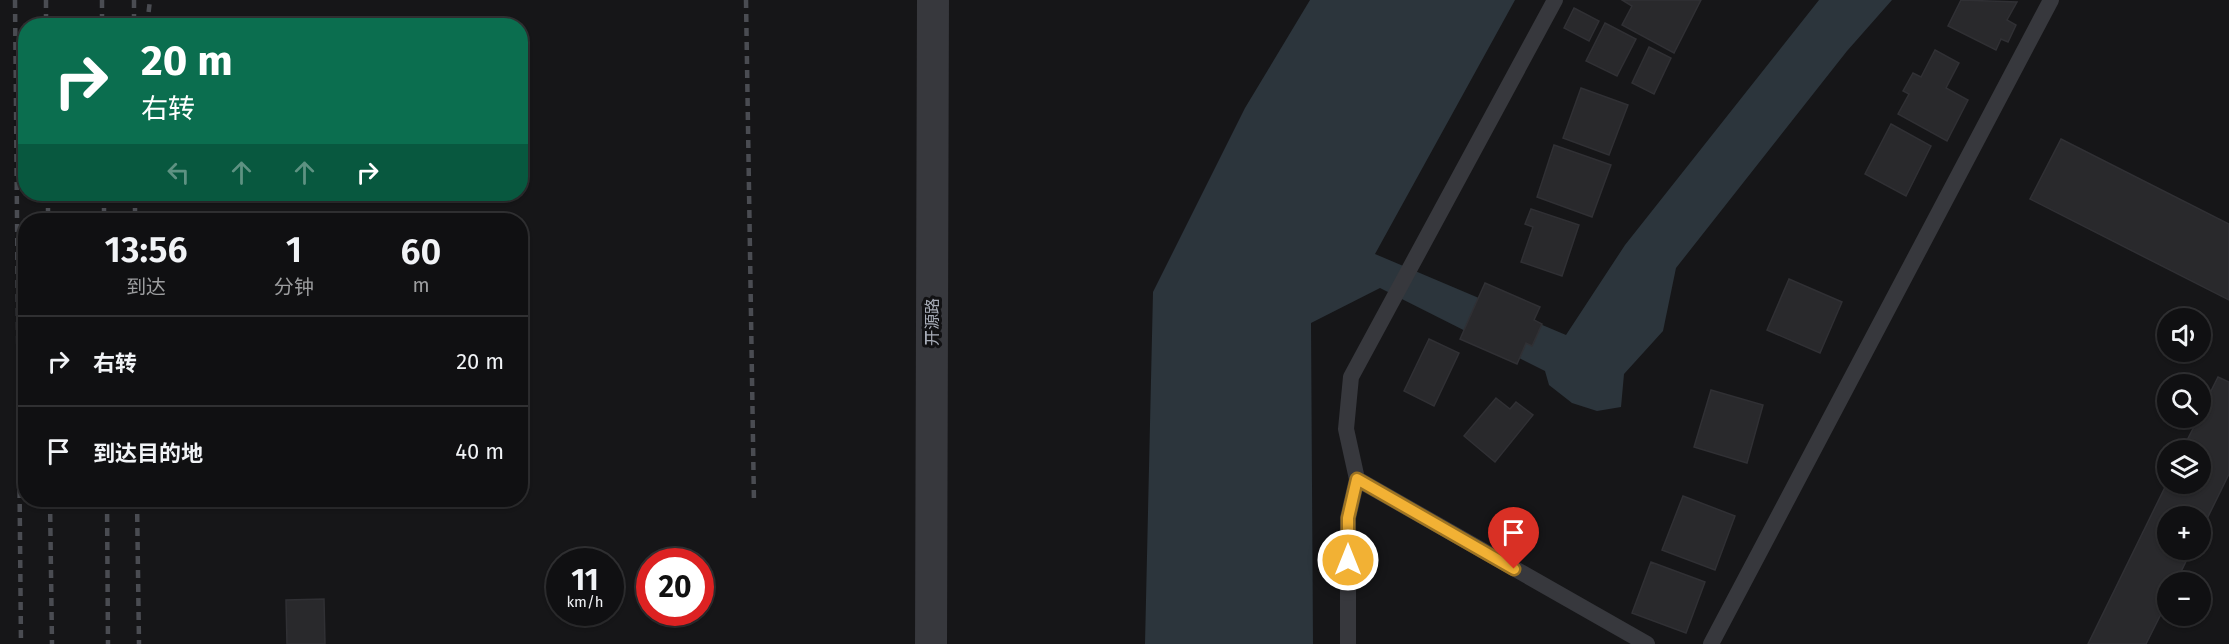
<!DOCTYPE html>
<html lang="zh">
<head>
<meta charset="utf-8">
<style>
  body { margin:0; font-family:"Fira Sans","Noto Sans SC",sans-serif; background:#19191b; color:#f1f3f6; height:100vh; display:flex; flex-direction:column; font-size:22px; white-space:nowrap }
  * { box-sizing:border-box; margin:0 }
  p { font-size:20px; color:#9c9d9f }
  .icon { flex:none; width:33px; height:33px; fill:none; stroke:currentColor; stroke-width:2; stroke-linecap:round; stroke-linejoin:round }
  .map { position:relative; flex:1; overflow:hidden }
  .panel { position:absolute; left:18px; top:213px; width:510px; height:294px; display:flex; flex-direction:column; background:#101012; border-radius:24px; box-shadow:0 2px 4px #0004,0 0 0 2px #303032 }
  .panel>* { flex:none }
  .banner { position:absolute; left:18px; top:18px; width:510px; height:183px; border-radius:24px; box-shadow:0 2px 4px #0004,0 0 0 2px #303032; background:#0b6e4f; color:#fff; overflow:hidden }
  .tools { position:absolute; left:2157px; top:308px; display:grid; gap:12px }
  .tools a { display:grid; place-items:center; width:54px; height:54px; border-radius:50%; background:#101012; box-shadow:0 2px 4px #0004,0 0 0 2px #303032; font-size:30px }
  .speed { position:absolute; left:546px; top:548px; display:flex; gap:12px; font-size:30px; font-weight:700; text-align:center }
  .speed>* { display:grid; place-content:center; width:78px; height:78px; border-radius:50%; background:#101012; box-shadow:0 2px 4px #0004,0 0 0 2px #303032; line-height:1 }
  .speed small { font-size:15px; font-weight:400 }
  .speed .limit { border:9px solid #d22; background:#fff; color:#111 }
  .pin { position:absolute; display:grid; place-items:center; width:51px; height:51px; color:#fff; margin:-62px -26px; border-radius:50% 50% 50% 0; rotate:-45deg; box-shadow:0 0 6px #0007 }
  .pin .icon { rotate:45deg }
  .me { position:absolute; width:66px; margin:-33px; rotate:0deg; stroke-linejoin:round; filter:drop-shadow(0 0 4px #0008) }
  .turn { display:flex; align-items:center; gap:21px; height:126px; padding:0 24px; font-size:27px }
  .turn .icon { width:78px; height:78px; stroke-width:2.5 }
  .turn b { display:block; font-size:42px; line-height:51px }
  .lanes { display:flex; align-items:center; height:57px; padding:0 24px; background:#0003; justify-content:center; gap:30px; direction:ltr }
  .lanes .off { opacity:.35 }
  .eta { display:flex; justify-content:space-evenly; align-items:center; height:102px; text-align:center }
  .eta b { font-size:36px; font-weight:600; line-height:42px }
  ul { padding:0; list-style:none }
  li { display:flex; align-items:center; gap:18px; height:90px; padding:0 24px; border-top:2px solid #303032 }
  li div { flex:1 }
  li b { display:block; font-size:22px }
  li em { font-style:normal }
  .map>svg:first-child { display:block }
  .water { fill:#2c353c }
  .building { fill:#29292c; stroke:#303034; stroke-width:1.5 }
  .lines { fill:none; stroke-linecap:round; stroke-linejoin:round }
  .lane { stroke:#37383d; stroke-width:16 }
  .street { stroke:#37383d; stroke-width:32 }
  .rail { stroke:#4a4c52; stroke-width:4.5; stroke-dasharray:8 6; stroke-linecap:butt }
  .route-casing { stroke:#9d7322; stroke-width:15 }
  .route { stroke:#f2b134; stroke-width:10 }
  .labels { text-anchor:middle; dominant-baseline:central; stroke-width:6; stroke-linejoin:round; paint-order:stroke }
  .street-label { font-size:16px; fill:#a8adb8; stroke:#111113 }
</style>
</head>
<body>
<div class="map">
<svg width="2229" height="644" viewBox="0 0 2229 644">
  <rect width="100%" height="100%" fill="#161618"/>
  <path class="water" d="M1310 0H1515L1375 254 1566 335 1625 245 1819 0H1892L1847 51 1676 268 1663 331 1624 374 1621 407 1597 411 1572 403 1549 385 1545 371 1380 288 1311 323 1313 644H1145L1153 292 1245 108Z"/>
  <path class="building" d="M1701 0 1674 53 1622 25 1632 6 1622 0Z
    M1961 0 2017 2 2007 20 2016 25 2008 42 2001 39 1996 50 1948 26Z
    M1574 8 1599 21 1589 41 1564 28Z
    M1605 23 1636 39 1617 76 1586 61Z
    M1649 47 1671 58 1654 94 1632 83Z
    M1935 50 1959 63 1946 88 1968 100 1947 141 1898 114 1909 94 1903 91 1913 73 1921 77Z
    M1581 88 1628 105 1609 155 1563 138Z
    M1891 124 1931 146 1906 196 1865 174Z
    M2061 139 2229 224V300L2030 199Z
    M1554 145 1611 165 1592 217 1537 197Z
    M1531 209 1579 225 1562 276 1521 262 1533 227 1525 224Z
    M1789 279 1842 302 1820 353 1767 330Z
    M1485 283 1540 307 1534 320 1542 324 1532 346 1526 343 1517 364 1460 339Z
    M1429 339 1459 353 1434 406 1404 391Z
    M2218 377 2229 382V474L2200 533V516H2168V549H2192L2176 582H2168V600L2146 644H2088L2168 481V483H2200V450H2182L2199 417H2200V413Z
    M1711 390 1763 405 1747 463 1694 447Z
    M1496 398 1510 409 1516 402 1533 415 1495 462 1464 436Z
    M1683 496 1735 516 1715 570 1662 550Z
    M1651 562 1705 582 1686 633 1632 613Z
    M324 599 325 644H287L286 600Z"/>
  <g class="lines">
    <path class="lane" d="M1357 479 1647 644
      M1348 644V518L1357 479 1346 429 1351 377 1555 0
      M1711 644 2051 0"/>
    <path class="street" d="M931 644 933 0"/>
    <path class="rail" d="M15 0 21 644
      M46 0V26
      M102 0V26
      M134 0V26
      M746 0 754 504
      M147 26 150 0
      M48 194V220
      M104 194V220
      M135 194V220
      M50 500 52 644
      M107 500 108 644
      M137 500 139 644"/>
  </g>
  <g class="lines">
    <g class="route-casing">
      <path id="route" d="M1348 560V518L1357 479 1514 569"/>
    </g>
    <use href="#route" class="route"/>
  </g>
  <g class="labels">
    <g class="street-label">
      <text transform="translate(932 322) rotate(-90)">开源路</text>
    </g>
  </g>
</svg>
<div class="tools">
<a><svg class="icon" aria-label="sound" viewBox="0 0 24 24"><path d="M4 9h4l5-4v14l-5-4H4zM17 9q2 3 0 6"/></svg></a>
<a><svg class="icon" aria-label="search" viewBox="0 0 24 24"><circle cx="10" cy="10" r="6"/><path d="M15 15l6 6"/></svg></a>
<a><svg class="icon" aria-label="layers" viewBox="0 0 24 24"><path d="M12 4l9 5-9 5-9-5zM3 14l9 5 9-5"/></svg></a>
<a>+</a>
<a>−</a>
</div>
<div class="speed"><div>11<small>km/h</small></div><div class="limit">20</div></div>
<div class="pin" style="left:1514px;top:569px;background:#d93025"><svg class="icon" aria-label="arrive" viewBox="0 0 24 24"><path d="M6 21V4h12l-3 4 3 4H6"/></svg></div>
<svg class="me" style="left:1348px;top:560px" viewBox="-20 -20 40 40"><circle r="17" fill="#f2b134" stroke="#fff" stroke-width="3"/><path d="M0-11L8 9 0 5-8 9z" fill="#fff"/></svg>
<div class="banner">
<div class="turn"><svg class="icon" aria-label="right" viewBox="0 0 24 24"><path d="M7 20v-9h11M14 6l5 5-5 5"/></svg><div><b>20 m</b>右转</div></div>
<div class="lanes"><svg class="icon off" aria-label="left" viewBox="0 0 24 24"><path d="M17 20v-9H6M10 6l-5 5 5 5"/></svg><svg class="icon off" aria-label="ahead" viewBox="0 0 24 24"><path d="M12 20V5M6 11l6-6 6 6"/></svg><svg class="icon off" aria-label="ahead" viewBox="0 0 24 24"><path d="M12 20V5M6 11l6-6 6 6"/></svg><svg class="icon" aria-label="right" viewBox="0 0 24 24"><path d="M7 20v-9h11M14 6l5 5-5 5"/></svg></div>
</div>
<section class="panel">
<div class="eta">
<div><b>13:56</b><p>到达</p></div>
<div><b>1</b><p>分钟</p></div>
<div><b>60</b><p>m</p></div>
</div>
<ul>
<li><svg class="icon" aria-label="right" viewBox="0 0 24 24"><path d="M7 20v-9h11M14 6l5 5-5 5"/></svg><div><b>右转</b></div><em>20 m</em></li>
<li><svg class="icon" aria-label="arrive" viewBox="0 0 24 24"><path d="M6 21V4h12l-3 4 3 4H6"/></svg><div><b>到达目的地</b></div><em>40 m</em></li>
</ul>
</section>
</div>
</body>
</html>
